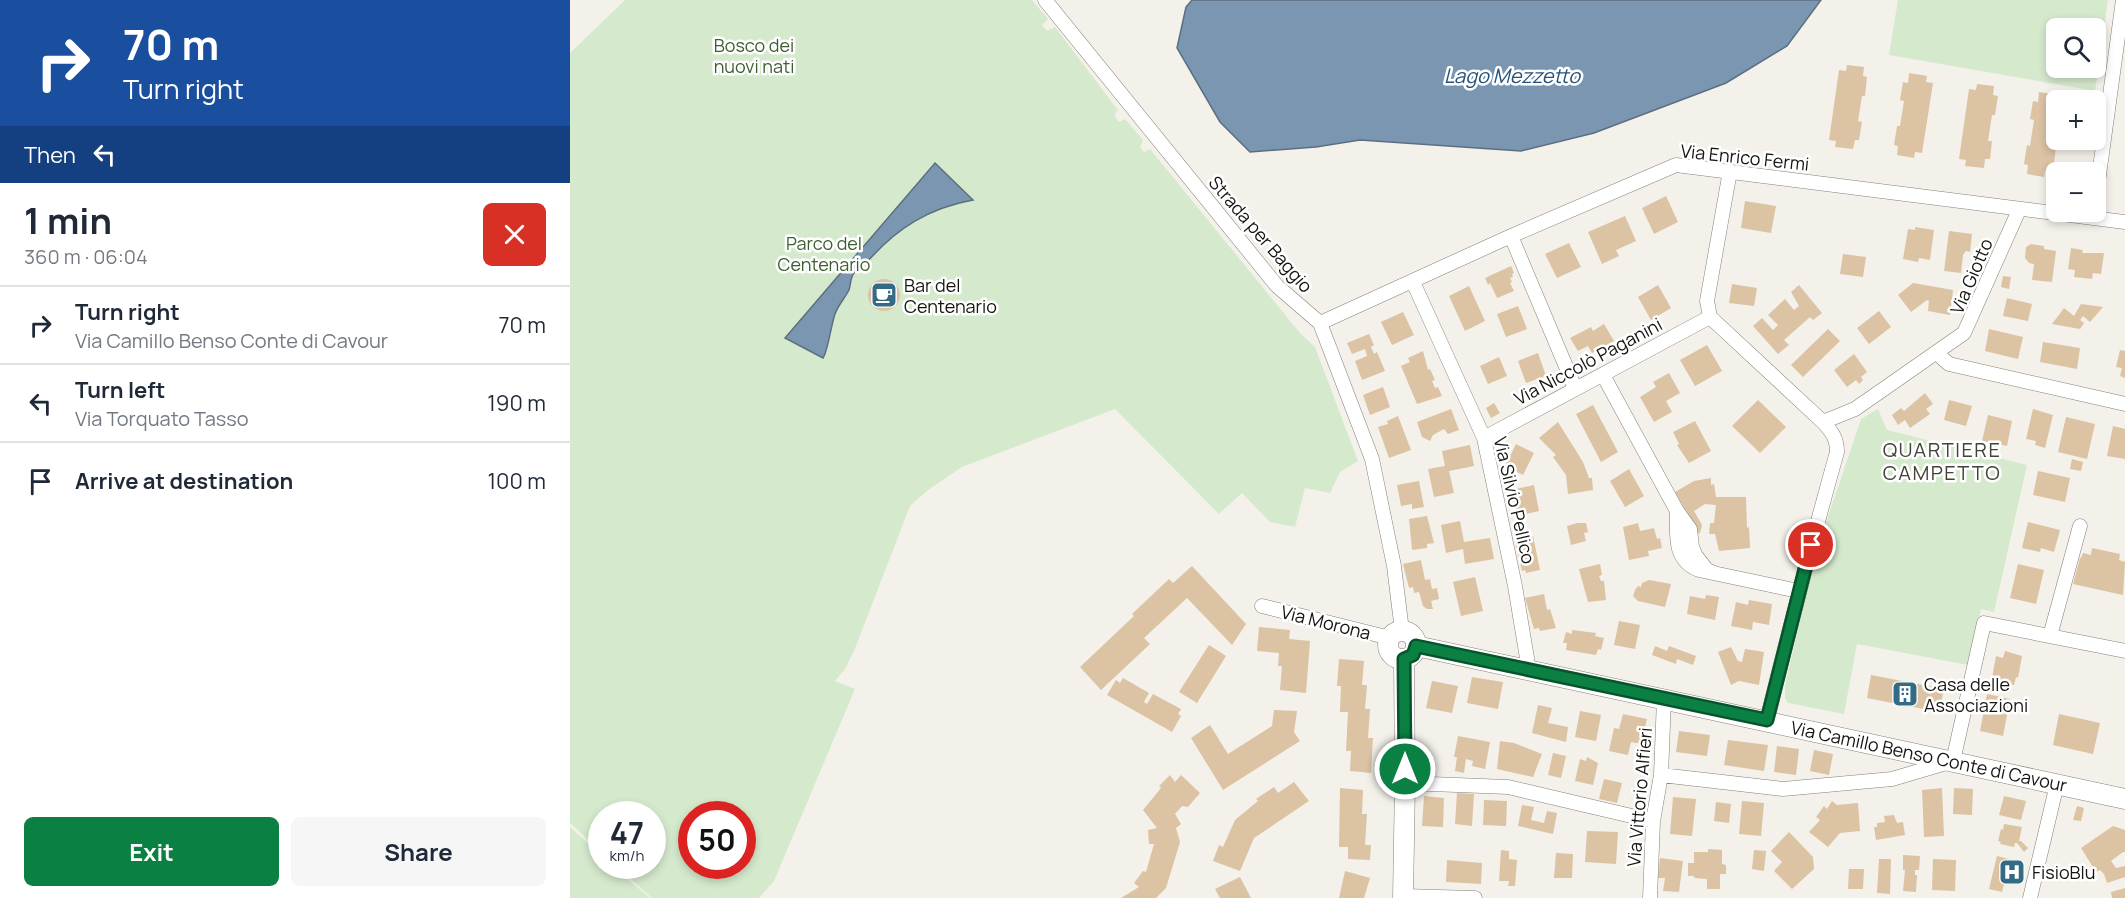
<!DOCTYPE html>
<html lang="en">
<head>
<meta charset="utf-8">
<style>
  body { margin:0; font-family:Manrope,sans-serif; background:#f6f6f7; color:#1f2937; height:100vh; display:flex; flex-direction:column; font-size:22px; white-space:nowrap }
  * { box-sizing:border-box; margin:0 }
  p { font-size:20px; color:#747a83 }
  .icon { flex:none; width:33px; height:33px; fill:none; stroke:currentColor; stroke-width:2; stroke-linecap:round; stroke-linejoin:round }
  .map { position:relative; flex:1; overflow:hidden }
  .panel { display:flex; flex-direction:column; background:#fff; width:570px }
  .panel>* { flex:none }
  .banner { background:#1a4fa0; color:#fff; overflow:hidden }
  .fabs { position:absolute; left:1476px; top:18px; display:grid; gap:12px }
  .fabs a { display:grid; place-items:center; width:60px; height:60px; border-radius:9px; background:#fff; box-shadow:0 3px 9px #0003; font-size:30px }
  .speed { position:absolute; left:18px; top:801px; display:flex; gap:12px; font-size:30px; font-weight:700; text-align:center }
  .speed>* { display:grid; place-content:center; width:78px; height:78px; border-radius:50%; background:#fff; box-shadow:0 3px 9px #0003; line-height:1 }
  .speed small { font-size:15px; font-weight:400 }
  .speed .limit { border:9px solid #d22; background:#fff; color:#111 }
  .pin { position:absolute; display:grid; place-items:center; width:51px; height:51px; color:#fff; margin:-26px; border:3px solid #fff; border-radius:50%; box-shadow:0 2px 6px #0007 }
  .me { position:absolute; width:66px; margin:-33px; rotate:0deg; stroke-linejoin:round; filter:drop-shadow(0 0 4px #0008) }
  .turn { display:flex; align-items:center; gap:21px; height:126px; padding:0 24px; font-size:27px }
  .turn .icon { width:78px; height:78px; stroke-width:2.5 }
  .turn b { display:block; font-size:42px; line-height:51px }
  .then { display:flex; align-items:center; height:57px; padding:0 24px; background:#0003; gap:12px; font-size:22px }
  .round { display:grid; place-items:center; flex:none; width:63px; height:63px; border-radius:9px; background:#f6f6f7 }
  .head { display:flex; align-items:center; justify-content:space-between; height:102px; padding:0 24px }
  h1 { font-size:36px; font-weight:700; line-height:45px }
  .button { display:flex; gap:12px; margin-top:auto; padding:12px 24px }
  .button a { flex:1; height:69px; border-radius:9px; background:#0b8043; color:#fff; font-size:24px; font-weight:700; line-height:69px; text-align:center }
  .button a+a { background:#f6f6f7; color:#1f2937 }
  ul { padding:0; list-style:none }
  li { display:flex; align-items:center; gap:18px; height:78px; padding:0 24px; border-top:2px solid #e0e1e3 }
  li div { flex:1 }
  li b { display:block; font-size:22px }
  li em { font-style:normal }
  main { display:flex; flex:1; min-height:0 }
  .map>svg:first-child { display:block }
  .green { fill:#d5eacd; fill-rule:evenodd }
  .water { fill:#7a96b0; stroke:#5c6f81; stroke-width:1.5 }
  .building { fill:#dbc3a4 }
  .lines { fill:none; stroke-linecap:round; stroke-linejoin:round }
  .street-casing { stroke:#84817b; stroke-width:15 }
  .secondary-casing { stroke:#84817b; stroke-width:21 }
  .street { stroke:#fff; stroke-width:14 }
  .secondary { stroke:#fff; stroke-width:20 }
  .route-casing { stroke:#07532c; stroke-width:15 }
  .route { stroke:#0b8043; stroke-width:10 }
  .labels { text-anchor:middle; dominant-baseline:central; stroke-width:5; stroke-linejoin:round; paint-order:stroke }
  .park-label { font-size:18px; fill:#3e5e30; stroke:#fff }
  .street-label { font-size:18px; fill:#161512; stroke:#fff }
  .poi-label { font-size:18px; fill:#161512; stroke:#fff; text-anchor:start }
  .water-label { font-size:20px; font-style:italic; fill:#265278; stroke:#fff }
  .neighbourhood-label { font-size:20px; letter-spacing:1.5px; fill:#44423c; stroke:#fff }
</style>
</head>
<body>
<main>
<section class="panel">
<div class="banner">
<div class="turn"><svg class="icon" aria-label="right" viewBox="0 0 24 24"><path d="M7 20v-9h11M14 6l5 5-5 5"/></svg><div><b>70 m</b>Turn right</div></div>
<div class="then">Then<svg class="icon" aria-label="left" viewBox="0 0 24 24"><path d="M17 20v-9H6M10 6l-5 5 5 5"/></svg></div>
</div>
<div class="head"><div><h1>1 min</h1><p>360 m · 06:04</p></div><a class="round" style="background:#d93025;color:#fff"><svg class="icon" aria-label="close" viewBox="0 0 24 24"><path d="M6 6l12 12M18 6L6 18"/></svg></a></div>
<ul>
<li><svg class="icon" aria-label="right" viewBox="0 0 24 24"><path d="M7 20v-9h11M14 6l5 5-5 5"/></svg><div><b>Turn right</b><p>Via Camillo Benso Conte di Cavour</p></div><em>70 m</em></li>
<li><svg class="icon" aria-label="left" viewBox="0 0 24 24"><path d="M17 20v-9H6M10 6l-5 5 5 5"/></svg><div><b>Turn left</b><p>Via Torquato Tasso</p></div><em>190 m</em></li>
<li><svg class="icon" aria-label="arrive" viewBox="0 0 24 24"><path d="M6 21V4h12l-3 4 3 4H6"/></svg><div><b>Arrive at destination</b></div><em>100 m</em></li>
</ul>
<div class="button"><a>Exit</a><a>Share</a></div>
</section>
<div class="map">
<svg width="1555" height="898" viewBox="0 0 1555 898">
  <rect width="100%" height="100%" fill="#f4f1ea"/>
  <path class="green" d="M55 0H462L478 19 472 25 477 31 485 27 548 110 544 115 549 122 555 119 573 140 570 147 574 152 580 149 730 333 745 347 788 461 770 472 760 493 735 488 725 527 700 522 672 493 649 514 545 409 392 467 358 490 340 506 284 651 275 669 265 681 285 689 204 881 189 898H82L46 866H82V814H32L31 852 0 823V53ZM122 814H172V866H122Z
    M1328 0H1538L1525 91 1319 55ZM1486 28H1526V68H1486Z
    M1308 409 1317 430 1457 465 1424 612 1411 609 1398 665 1287 644 1274 714 1218 703 1215 698V686L1244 558 1291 419Z
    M0 827 31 855 32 866H43L80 898H0Z"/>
  <path class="water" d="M622 0H1251L1217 46 1156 83 1024 133 951 151 790 140 746 147 680 152 650 122 607 48 616 7Z
    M365 163 403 200C359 208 327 228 298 261 293 265 287 268 284 273 280 278 281 284 279 290 275 298 268 305 265 314 261 325 258 351 253 358L215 338Z"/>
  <path class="building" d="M1277 65 1294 67 1293 76 1297 77 1295 96H1292L1288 121 1292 122 1289 140H1285L1283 149 1265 147 1266 141 1259 140 1269 70 1276 71Z
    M1339 73 1357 76 1356 82 1363 83 1352 153 1345 152 1344 158 1327 155 1328 146 1324 145 1327 126H1330L1334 101 1330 100 1333 82 1338 83Z
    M1407 84 1424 86 1423 95 1428 96 1425 115H1422L1418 141H1422L1420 159H1415L1414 168 1395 166 1396 160 1389 159 1399 89 1406 90Z
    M1469 92 1487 95V140L1484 163 1482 172 1475 171 1474 177 1457 174 1458 165 1454 164 1457 145 1460 146 1464 120 1460 119 1463 101 1468 102Z
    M1096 196 1108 222 1084 234 1072 208Z
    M1175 201 1206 206 1201 233 1171 228Z
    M1055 216 1066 241 1046 250 1049 256 1032 264 1018 232Z
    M1345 227 1364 230 1360 260 1349 258 1348 262 1333 259 1338 229 1345 230Z
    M1379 231 1402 234 1400 252 1396 251 1393 255 1391 273 1374 271Z
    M999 243 1011 267 987 278 975 254Z
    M1461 244 1474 246V249L1486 251 1482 282 1462 280 1464 264 1459 263 1455 258 1456 247Z
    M1501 248 1513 250 1512 253H1534L1531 274 1523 273 1522 279 1504 277 1505 270 1498 269Z
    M1273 254 1296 257 1293 277 1270 274Z
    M941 266 944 273 942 274 943 277 940 278 942 282 940 283 944 291 927 298 920 283 918 285 915 278Z
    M1433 276 1441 277 1439 289 1431 287Z
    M298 295a16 16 0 1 1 32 0a16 16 0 1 1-32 0Z
    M1343 283 1383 290 1380 315 1358 311 1359 301 1357 300 1341 312 1328 295Z
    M1162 284 1187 288 1184 306 1159 303Z
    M1088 285 1101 308 1081 320 1068 297Z
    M1229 285 1252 313 1243 320 1240 317 1214 340 1219 345 1208 354 1183 326 1192 318 1203 330 1208 325 1198 315 1215 299 1224 310 1229 306 1221 292Z
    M899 286 915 321 895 331 879 296Z
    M1437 298 1462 304 1458 321 1433 316Z
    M1511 304 1533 307 1520 322 1513 316 1510 320 1514 323 1510 329 1482 324 1494 308 1504 316Z
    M948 306 957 329 936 337 927 314Z
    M1309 311 1321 327 1299 344 1287 328Z
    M833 312 844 335 822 345 811 322Z
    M1034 324 1044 341 1022 353 1018 346 1008 351 1000 338 1021 327 1023 331Z
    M1258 329 1270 341 1233 377 1221 365Z
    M1419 329 1453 337 1448 359 1415 351Z
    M799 334 804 345 801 347 804 354 807 352 815 371 792 380 785 361 797 356 795 349 782 354 777 343Z
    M1473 342 1510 348 1507 369 1470 362Z
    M1137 345 1152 371 1125 386 1110 360Z
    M1550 350 1555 351V378L1550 376 1552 368 1546 367Z
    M853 351 858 370 860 369 865 380 862 381 865 388 868 387 872 396 847 404 831 366 840 362 838 358Z
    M968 353 976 376 956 383 948 361Z
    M1284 354 1297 372 1291 377 1293 380 1289 384 1286 380 1277 387 1264 370Z
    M929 357 937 376 918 384 910 366Z
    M1099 373 1110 393 1096 401 1102 412 1084 422 1070 397 1086 387 1083 382Z
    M813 387 820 407 800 415 793 395Z
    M1355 393 1363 404 1356 409 1360 414 1340 428 1335 420 1328 425 1322 415 1331 408 1334 411Z
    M1188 400 1216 427 1190 453 1162 426Z
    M1379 400 1402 406 1396 426 1374 420Z
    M924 403 930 413 921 418 916 408Z
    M1023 405 1048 452 1031 462 1006 414Z
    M881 409 889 430 878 434 874 429 863 435 860 441 852 437 847 422Z
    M1463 409 1483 415 1475 448 1465 445 1466 441 1456 439Z
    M1418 415 1442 421 1437 446 1412 441Z
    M828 416 841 450 819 458 808 427 818 424 817 421Z
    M1496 417 1525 424 1517 459 1488 452Z
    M1125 421 1141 451 1119 463 1107 445 1109 444 1103 432Z
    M988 422 1013 462 1019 478H1022L1023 490 998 494 996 475 983 457 986 455 969 438Z
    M1543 426 1555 429V459L1537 456Z
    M946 444 964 453 953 475 935 466Z
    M900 445 904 466 879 471 884 493 864 497 858 469 875 466 872 451Z
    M1502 459 1513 462 1511 471 1500 469Z
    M1059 469 1074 496 1055 507 1040 481Z
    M1468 471 1500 478 1495 502 1463 495Z
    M1141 478V485L1144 484 1146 497H1176L1177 528 1179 527 1180 548 1149 551 1145 534H1139L1140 523H1144L1146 505 1135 504 1124 511 1132 525 1130 533 1125 534 1126 528 1105 492 1124 481Z
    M849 481 854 507 842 509V504L831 506 827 485Z
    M964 485 969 511 947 516 941 490Z
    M857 516 864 543 857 544V548L842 550 839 519Z
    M890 521 894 542 920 538 924 559 895 564 893 549 876 553 871 525Z
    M1458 522 1490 530 1484 552 1471 548 1470 552 1452 548Z
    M1007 523H1016L1018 532 1014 533 1016 541 1001 545 997 526Z
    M1068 523 1070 531 1084 528 1087 539 1090 538 1092 548 1078 551 1079 556 1059 560 1053 527Z
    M963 536 970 570 956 573 955 570 952 571 945 542 949 541 948 538Z
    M1522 548 1550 554 1549 560 1555 562 1553 595 1503 584 1510 558H1511L1513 553 1521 555Z
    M851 560 855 580 860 579 862 589 867 588 869 599 861 601 863 609H857L853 606 849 592 844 593 843 587 839 588 833 564Z
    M1030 564 1032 575 1029 576 1031 581H1034L1036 600 1018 602 1009 569Z
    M1448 564 1474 570 1466 604 1440 598Z
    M622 566 676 624 662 645 617 598 574 638 580 644 531 690 510 667 564 616 562 614 599 579 603 583Z
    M905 577 913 611 891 616 883 582Z
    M1079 580 1101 584 1095 607 1068 601 1063 596 1065 590 1068 586 1071 587 1072 583Z
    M974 594 977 610 980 609 986 628 970 631 969 628 964 629 955 598Z
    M1136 595 1149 597 1145 620 1117 614 1120 596 1135 599Z
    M1179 600 1202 604 1199 625 1183 622 1182 630 1161 626 1166 602 1178 605Z
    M1049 621 1070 625 1065 649 1044 645Z
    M689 627 720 630 719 639 740 641 736 693 710 690 712 666H708L709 653 687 651Z
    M1002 630 1026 633 1025 636 1034 638 1031 650 1028 649 1026 655 996 650 997 643H993L996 632 1002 634Z
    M639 645 656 656 627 703 609 692Z
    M1085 646 1097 651 1099 646 1126 656 1123 665 1107 659 1106 664 1082 655Z
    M1161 647 1168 661 1172 662 1175 649 1194 652 1189 685 1169 681 1161 685 1148 652Z
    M1435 651 1452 656 1448 678 1446 677 1444 685 1429 682 1430 679 1422 678 1426 656 1433 658Z
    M769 659 794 661 792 685H797L795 709H800L798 738H803L801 773 780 771 781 751H776L778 712H770L771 686H767Z
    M1301 675 1374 689 1369 712 1297 698Z
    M902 677 933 682 928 709 897 703Z
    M553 678 579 693 574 702 577 704 583 694 611 709 608 714 611 716 602 732 537 695 546 680 550 683Z
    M862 681 888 686 882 713 856 708Z
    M1417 694 1440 699 1433 736 1410 731Z
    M968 705 982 708 978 723 998 727 996 742 962 733Z
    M704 710 727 711 724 732 730 741 653 790 621 738 640 725 658 754 702 726Z
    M1010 711 1031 715 1026 741 1005 737Z
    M1053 714 1077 719 1071 744 1061 742 1058 755 1039 751 1044 728 1049 729Z
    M1489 714 1530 723 1523 754 1483 745Z
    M1109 731 1140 735 1137 756 1106 752Z
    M888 736 920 742 915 769 902 766 903 761 896 759 894 773 885 771 887 757H884Z
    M1158 740 1198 745 1194 771 1154 765Z
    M930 741 944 743 972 754 963 777 927 769Z
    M1207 746 1229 749 1226 775 1204 772Z
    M1244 750 1263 754 1259 775 1240 771Z
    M983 753 996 756 991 778 978 775Z
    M1017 757 1028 763 1023 785 1005 781 1010 759 1016 761Z
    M600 775 605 782 611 775 630 793 618 807 612 806 605 814 611 824 606 828 610 842 596 888 586 898H551L569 887 564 883 573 871 576 872 584 844H579L578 830 587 828 573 810 591 788 589 786Z
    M1034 779 1052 783 1047 803 1029 799Z
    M724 782 739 801 684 838 670 871 643 861 649 845 653 847 665 820 688 801 686 799 704 787 708 793Z
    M770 788 793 790 792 814H797L795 845H801L800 860 778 859V847H769Z
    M1372 788 1374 836 1354 837 1352 790Z
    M1384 788 1403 789 1402 815 1383 814Z
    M887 793 904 794 902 826 885 824Z
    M854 796 874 798 873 827 852 826Z
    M1434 796 1456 801 1451 820 1429 815Z
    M1103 797 1126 799 1122 836 1100 834Z
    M914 800 937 801 936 826 913 825Z
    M1172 801 1194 803 1191 836 1169 834Z
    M1262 801 1267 805 1288 803 1290 831 1270 833 1258 847 1239 832 1250 820 1246 817 1254 806 1257 809Z
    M1146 802 1161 804 1159 823 1144 821Z
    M952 805 964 807 961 820 974 823 977 811 987 813 983 834 948 826Z
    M1507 806 1514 808 1511 821 1503 820Z
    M1324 815 1327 823 1333 822 1335 835 1306 840 1304 827H1307V823L1315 822 1314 816Z
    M1434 824 1452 827 1449 841H1451L1458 848 1454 852 1447 843H1445L1444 847 1430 844 1431 842 1428 841 1431 829 1433 830Z
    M1543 826 1555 830V852H1553L1541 861 1546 868 1555 866V877L1537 883 1534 874 1530 870 1526 872 1511 848Z
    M1017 831 1048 832 1046 864 1015 862Z
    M1219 832 1243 857 1244 869 1222 889 1204 871 1212 862 1201 851Z
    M1138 849 1152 850V864L1156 865V874H1150V889H1137V879L1125 878 1123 876H1118V863H1124V852H1138Z
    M931 850 939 851V859L947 860 945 886H938L939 881H929Z
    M1184 850 1196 851 1194 871 1182 869Z
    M986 853 1003 854 1002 878H984Z
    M1333 855 1350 856 1349 870H1345V875H1347L1346 892 1333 891 1335 870H1333Z
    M1427 856 1447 861 1442 882 1435 880 1432 892 1419 889Z
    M1090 858 1113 861 1109 892 1093 891 1095 878H1088Z
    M1309 859H1321L1320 894 1307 893Z
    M1363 859 1386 860 1385 891 1362 890Z
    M877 860 912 863 911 884 876 882Z
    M1279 869H1294L1293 889H1278Z
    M775 871 800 878 794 898H769Z
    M670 877 681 898H650L645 889Z
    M1555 888V898H1542L1541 892Z"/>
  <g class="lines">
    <g class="street-casing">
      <path id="street" d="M475 0 707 286 750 323 802 459 824 566 832 631
        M1160 171 1137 301 1140 317 1253 422C1262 432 1267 438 1267 452 1242 541 1219 631 1197 720
        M1526 197 1553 0
        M941 236 1005 388
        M843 282 914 438 945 586 957 658 956 668
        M750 323 941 236 1106 165 1555 222
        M1369 353 1372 358 1379 364 1555 404
        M1033 375 1107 511 1120 529 1122 547 1126 556 1137 570 1144 573
        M1253 422 1285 409 1394 333 1449 210
        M914 438 1140 317
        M1107 511C1107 535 1103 560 1129 570L1228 591
        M692 606 820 638
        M1480 636 1510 526
        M1091 775 1213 789 1322 779 1383 761 1414 623 1555 651
        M835 783 938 787 1083 821
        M833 896 905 898
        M1080 898 1083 821 1091 775 1094 699
        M1460 898 1487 784"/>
    </g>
    <g class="secondary-casing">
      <path id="secondary" d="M818 645a14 14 0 1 1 28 0a14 14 0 1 1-28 0Z
        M846 646 1555 799
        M833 898 835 783 834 659"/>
    </g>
    <use href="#street" class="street"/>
    <use href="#secondary" class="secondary"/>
  </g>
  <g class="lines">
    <g class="route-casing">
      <path id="route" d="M835 769 834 659 843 655 846 646 1197 720 1241 545"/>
    </g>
    <use href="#route" class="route"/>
  </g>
  <defs>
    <g id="cafe-square" transform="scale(1.35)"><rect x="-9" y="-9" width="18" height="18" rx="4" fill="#336a84" stroke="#fff"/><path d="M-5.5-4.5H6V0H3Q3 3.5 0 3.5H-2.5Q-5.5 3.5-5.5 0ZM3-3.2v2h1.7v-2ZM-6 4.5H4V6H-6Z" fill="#fff"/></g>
    <g id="building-square" transform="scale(1.35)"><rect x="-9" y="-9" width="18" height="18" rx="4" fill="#336a84" stroke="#fff"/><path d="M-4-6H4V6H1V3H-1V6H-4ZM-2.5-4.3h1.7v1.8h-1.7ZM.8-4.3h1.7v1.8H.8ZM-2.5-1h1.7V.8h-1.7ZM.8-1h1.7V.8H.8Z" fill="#fff"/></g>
    <g id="hospital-square" transform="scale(1.35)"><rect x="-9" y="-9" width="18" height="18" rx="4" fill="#336a84" stroke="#fff"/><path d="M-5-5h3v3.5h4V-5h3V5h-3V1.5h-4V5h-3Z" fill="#fff"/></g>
  </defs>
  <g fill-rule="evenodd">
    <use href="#cafe-square" x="314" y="295"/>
    <use href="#building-square" x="1335" y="694"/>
    <use href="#hospital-square" x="1442" y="872"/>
  </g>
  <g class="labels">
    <g class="park-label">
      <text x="184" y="45">Bosco dei<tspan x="184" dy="21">nuovi nati</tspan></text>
      <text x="254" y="243">Parco del<tspan x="254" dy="21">Centenario</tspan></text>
    </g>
    <g class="street-label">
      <text transform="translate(1175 157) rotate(6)">Via Enrico Fermi</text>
      <text transform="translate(691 234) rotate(49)">Strada per Baggio</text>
      <text transform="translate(1401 276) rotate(-67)">Via Giotto</text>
      <text transform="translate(1018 361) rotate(-28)">Via Niccolò Paganini</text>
      <text transform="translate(945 500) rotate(77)">Via Silvio Pellico</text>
      <text transform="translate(756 622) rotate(14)">Via Morona</text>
      <text transform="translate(1359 756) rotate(12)">Via Camillo Benso Conte di Cavour</text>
      <text transform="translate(1069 797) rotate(-85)">Via Vittorio Alfieri</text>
    </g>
    <g class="poi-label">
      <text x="334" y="285">Bar del<tspan x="334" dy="21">Centenario</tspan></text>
      <text x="1354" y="684">Casa delle<tspan x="1354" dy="21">Associazioni</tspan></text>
      <text x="1462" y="872">FisioBlu</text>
    </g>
    <g class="water-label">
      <text x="942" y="75">Lago Mezzetto</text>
    </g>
    <g class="neighbourhood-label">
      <text x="1372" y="449">QUARTIERE<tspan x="1372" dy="23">CAMPETTO</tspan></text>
    </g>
  </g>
</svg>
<div class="fabs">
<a><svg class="icon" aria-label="search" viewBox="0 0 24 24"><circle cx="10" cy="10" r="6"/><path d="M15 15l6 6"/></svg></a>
<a>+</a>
<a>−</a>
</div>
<div class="speed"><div>47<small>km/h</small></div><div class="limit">50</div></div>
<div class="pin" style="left:1241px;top:545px;background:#d93025"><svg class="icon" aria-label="arrive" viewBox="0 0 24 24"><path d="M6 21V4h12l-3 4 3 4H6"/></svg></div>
<svg class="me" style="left:835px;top:769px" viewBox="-20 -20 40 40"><circle r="17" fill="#0b8043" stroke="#fff" stroke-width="3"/><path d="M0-11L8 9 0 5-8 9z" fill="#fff"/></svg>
</div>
</main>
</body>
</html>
